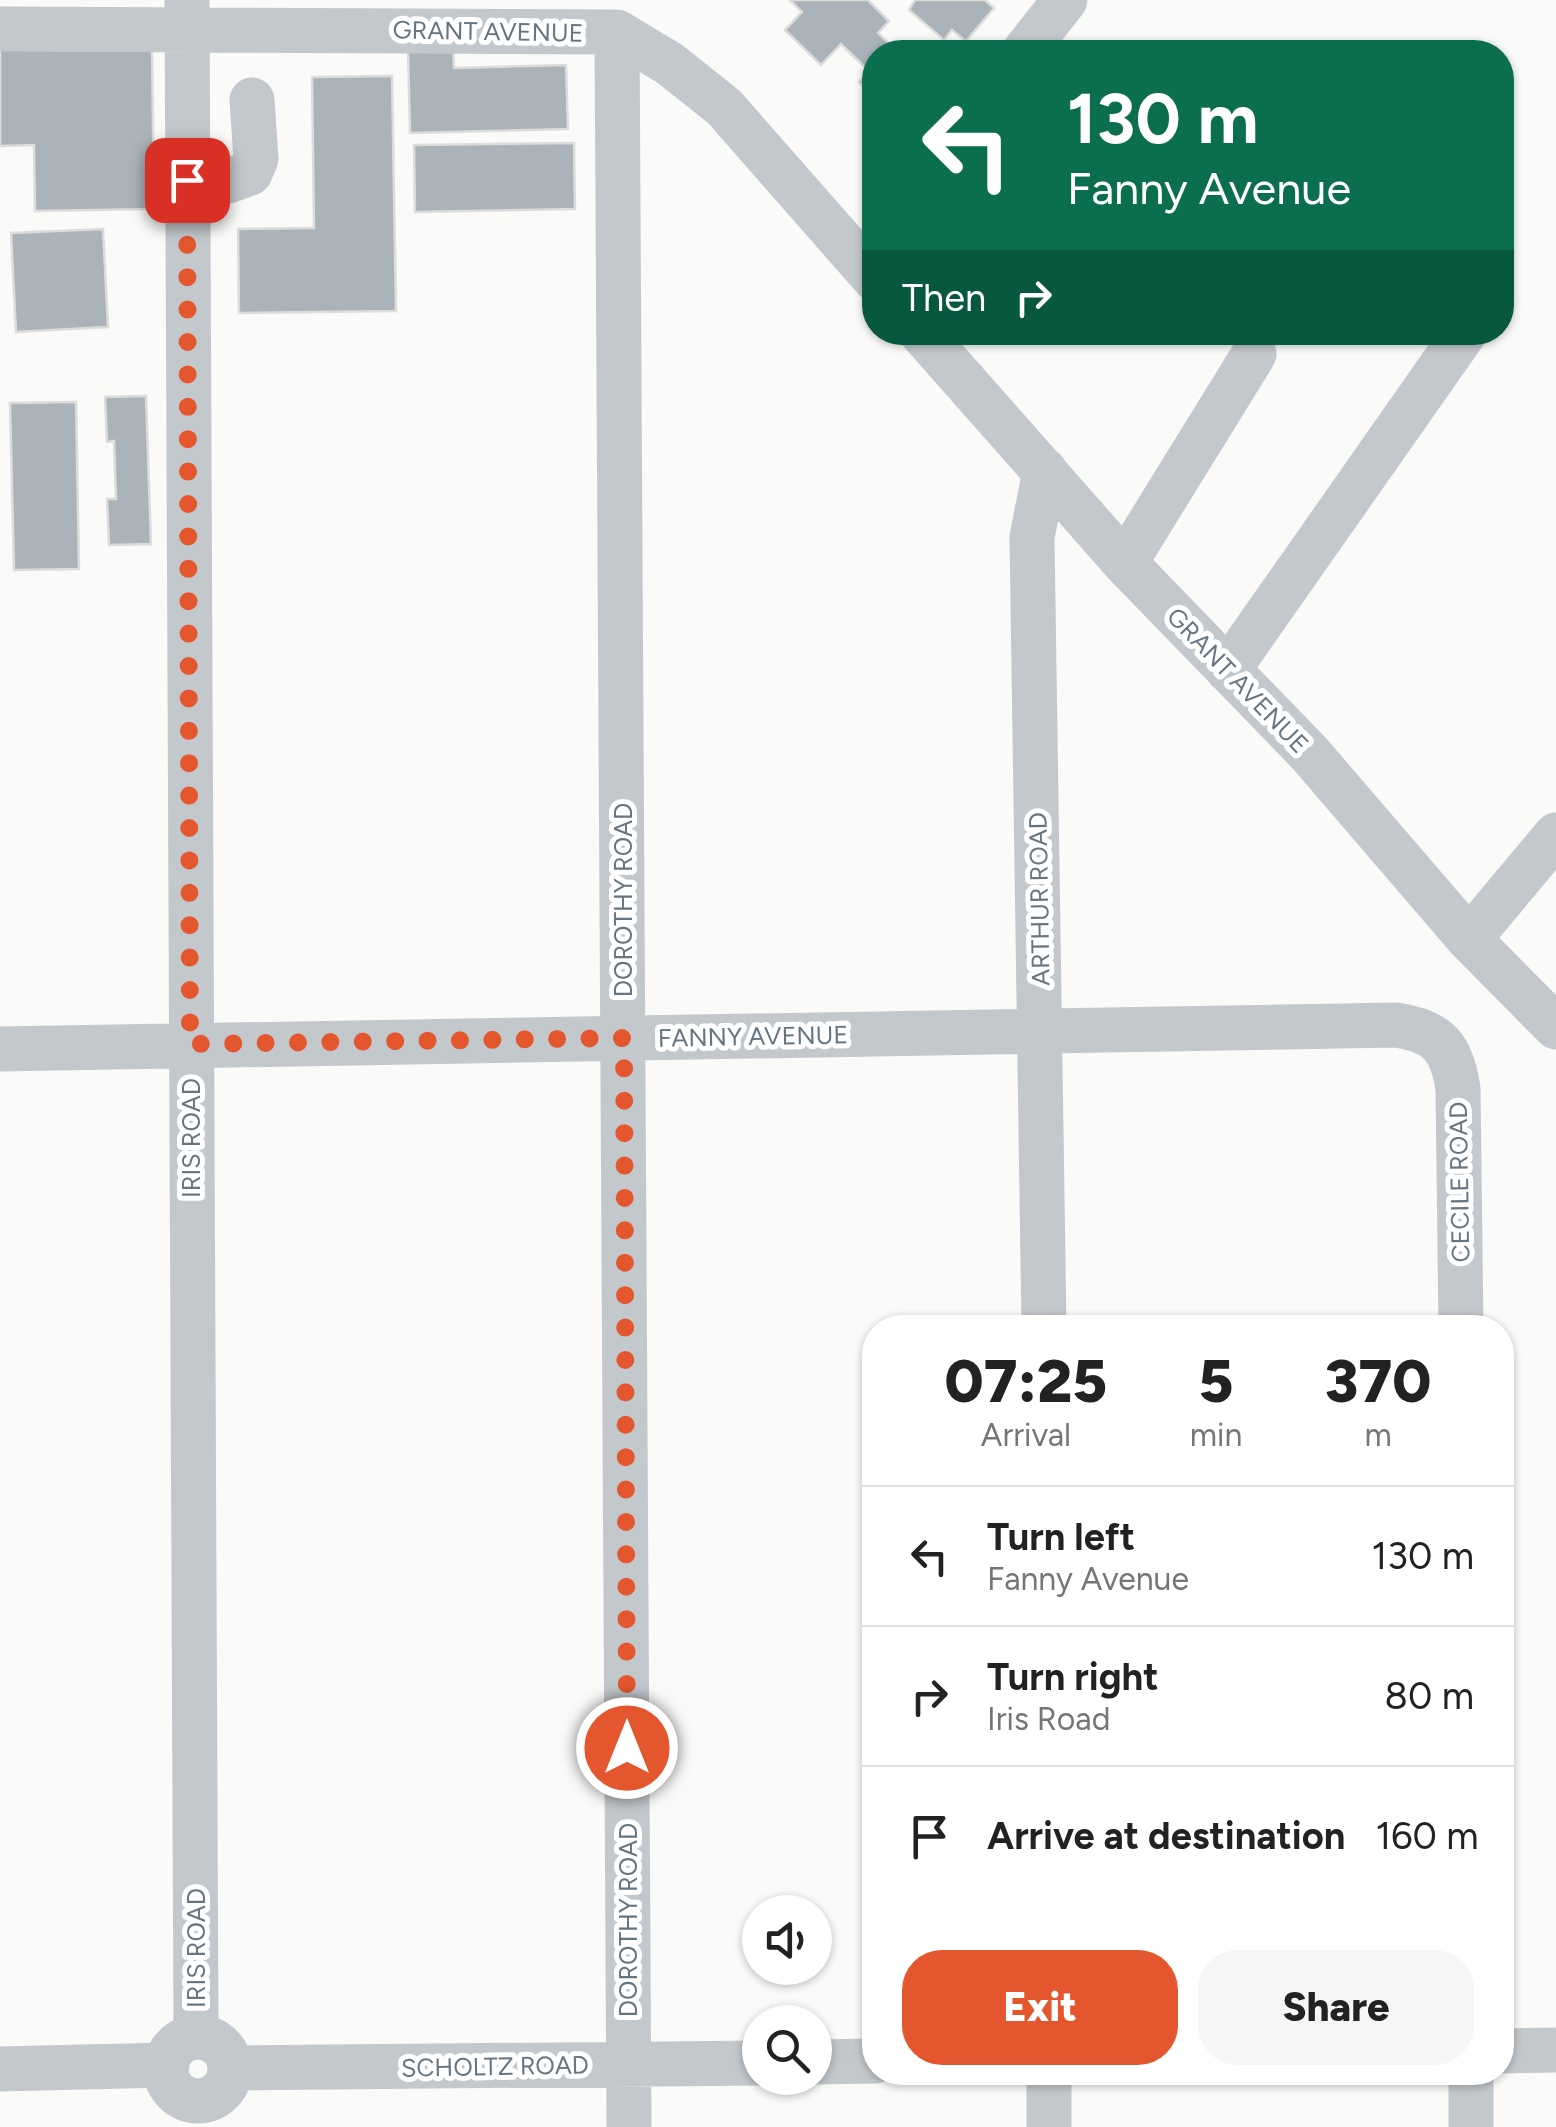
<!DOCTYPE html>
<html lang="en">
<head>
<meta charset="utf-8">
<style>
  body { margin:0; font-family:Figtree,sans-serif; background:#f6f6f6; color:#222; height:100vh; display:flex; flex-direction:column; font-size:38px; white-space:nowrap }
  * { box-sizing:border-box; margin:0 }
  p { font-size:32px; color:#767676 }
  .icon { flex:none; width:55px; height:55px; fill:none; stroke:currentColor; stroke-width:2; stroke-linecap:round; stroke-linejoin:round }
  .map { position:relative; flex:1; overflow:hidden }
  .sheet { position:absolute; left:862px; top:1315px; width:652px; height:770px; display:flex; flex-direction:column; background:#fff; border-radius:40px; box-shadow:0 2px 8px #0004 }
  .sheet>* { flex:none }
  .hud { position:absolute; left:862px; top:40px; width:652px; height:305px; border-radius:40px; box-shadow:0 2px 8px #0004; background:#0b6e4f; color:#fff; overflow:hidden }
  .controls { position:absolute; left:742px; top:1895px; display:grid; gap:20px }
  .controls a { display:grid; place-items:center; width:90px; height:90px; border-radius:50%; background:#fff; box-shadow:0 2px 8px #0004; font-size:50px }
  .pin { position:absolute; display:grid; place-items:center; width:85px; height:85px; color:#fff; margin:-42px; border-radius:20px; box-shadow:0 5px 15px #0006 }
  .me { position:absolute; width:110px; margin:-55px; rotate:0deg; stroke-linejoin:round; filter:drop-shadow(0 0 8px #0008) }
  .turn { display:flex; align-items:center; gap:35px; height:210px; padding:0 40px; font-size:45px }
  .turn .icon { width:130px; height:130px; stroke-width:2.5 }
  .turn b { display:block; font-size:70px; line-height:85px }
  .then { display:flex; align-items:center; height:95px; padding:0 40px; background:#0003; gap:20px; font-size:38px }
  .eta { display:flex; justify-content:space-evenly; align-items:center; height:170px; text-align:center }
  .eta b { font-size:60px; font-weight:800; line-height:70px }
  .primary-button { display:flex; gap:20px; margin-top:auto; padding:20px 40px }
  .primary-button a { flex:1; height:115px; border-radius:40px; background:#e4572e; color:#fff; font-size:40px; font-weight:800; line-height:115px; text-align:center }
  .primary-button a+a { background:#f6f6f6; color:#222 }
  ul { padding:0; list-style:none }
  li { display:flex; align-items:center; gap:30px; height:140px; padding:0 40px; border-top:2px solid #e0e0e0 }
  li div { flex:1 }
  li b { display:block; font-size:38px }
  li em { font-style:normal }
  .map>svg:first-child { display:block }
  .building { fill:#aab3b9; stroke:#dcdcda; stroke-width:2.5 }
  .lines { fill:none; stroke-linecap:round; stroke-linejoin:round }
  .minor { stroke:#c3c8cc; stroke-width:45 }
  .route { stroke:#e4572e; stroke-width:18; stroke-dasharray:0 32.4 }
  .labels { text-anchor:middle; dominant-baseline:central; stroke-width:10; stroke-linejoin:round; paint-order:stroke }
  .street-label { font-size:25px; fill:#657683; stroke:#fff }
</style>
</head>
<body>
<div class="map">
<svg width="1556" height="2127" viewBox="0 0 1556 2127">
  <rect width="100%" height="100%" fill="#fafaf8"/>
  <path class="building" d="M790 0H868L889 21 878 33 898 52H875V98L859 82 870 72 841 44 821 65 785 30 802 12Z
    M915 0H985L994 8 966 41 952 30 944 40 909 10Z
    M152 46 154 209 35 211 34 145 0 146V48Z
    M453 48 454 68 566 65 568 129 410 133 408 49Z
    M392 76 396 311 239 313 238 229 314 228 312 77Z
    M574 143 575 209 415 212 414 145Z
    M103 229 108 327 16 332 11 233Z
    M146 396 151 544 109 545 107 499H116L114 441 107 442 105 397Z
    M76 402 79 569 14 570 10 403Z"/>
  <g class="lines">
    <path class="minor" d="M187 0 196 2036
      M0 29 617 32 670 64 724 107 875 279
      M617 32 629 2127
      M1024 52 1065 0
      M187 179 228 181 250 173 256 159 252 100
      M921 332 1125 563 1310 754 1469 939 1556 1027
      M1125 563 1254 354
      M1228 670 1465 332
      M1469 939 1556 835
      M0 1049 1396 1025C1438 1031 1452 1047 1458 1089L1461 1328
      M1044 1328 1032 537 1045 471
      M166 2069a32 32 0 1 1 64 0a32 32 0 1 1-64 0Z
      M1502 2051 1556 2050
      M815 2062 875 2061
      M230 2068 760 2063
      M0 2069 167 2065
      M1049 2072V2127
      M1471 2072V2127"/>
  </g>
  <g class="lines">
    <path class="route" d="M187 180 190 1044 624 1038 627 1748"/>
  </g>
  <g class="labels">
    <g class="street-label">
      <text transform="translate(488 31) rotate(1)">GRANT AVENUE</text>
      <text transform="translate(1238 680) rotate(46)">GRANT AVENUE</text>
      <text transform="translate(1039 899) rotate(-91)">ARTHUR ROAD</text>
      <text transform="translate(623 900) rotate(-90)">DOROTHY ROAD</text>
      <text transform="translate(753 1036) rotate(-1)">FANNY AVENUE</text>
      <text transform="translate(191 1138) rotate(-90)">IRIS ROAD</text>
      <text transform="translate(1459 1182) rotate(-91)">CECILE ROAD</text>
      <text transform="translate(628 1920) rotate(-90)">DOROTHY ROAD</text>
      <text transform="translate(196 1948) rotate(-90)">IRIS ROAD</text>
      <text transform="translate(495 2066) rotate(-1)">SCHOLTZ ROAD</text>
    </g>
  </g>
</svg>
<div class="controls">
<a><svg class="icon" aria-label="sound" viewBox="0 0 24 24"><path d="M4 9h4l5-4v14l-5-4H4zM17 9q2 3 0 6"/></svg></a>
<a><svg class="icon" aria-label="search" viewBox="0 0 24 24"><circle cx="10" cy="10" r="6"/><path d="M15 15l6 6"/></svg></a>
</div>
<div class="pin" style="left:187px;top:180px;background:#d93025"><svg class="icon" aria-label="arrive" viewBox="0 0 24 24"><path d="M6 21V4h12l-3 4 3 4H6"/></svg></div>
<svg class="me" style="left:627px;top:1748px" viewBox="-20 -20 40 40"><circle r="17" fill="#e4572e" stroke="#fff" stroke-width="3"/><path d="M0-11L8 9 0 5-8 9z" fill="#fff"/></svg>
<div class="hud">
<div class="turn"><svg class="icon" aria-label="left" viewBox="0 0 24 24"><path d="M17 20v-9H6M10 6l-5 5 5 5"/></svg><div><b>130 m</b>Fanny Avenue</div></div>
<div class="then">Then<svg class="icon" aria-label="right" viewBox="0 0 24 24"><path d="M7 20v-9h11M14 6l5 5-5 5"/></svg></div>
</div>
<section class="sheet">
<div class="eta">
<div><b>07:25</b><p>Arrival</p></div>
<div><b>5</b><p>min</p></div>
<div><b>370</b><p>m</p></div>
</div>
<ul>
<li><svg class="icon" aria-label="left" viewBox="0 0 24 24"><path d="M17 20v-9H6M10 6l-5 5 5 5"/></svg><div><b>Turn left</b><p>Fanny Avenue</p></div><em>130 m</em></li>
<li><svg class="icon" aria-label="right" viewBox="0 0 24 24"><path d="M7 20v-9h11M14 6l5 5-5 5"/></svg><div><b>Turn right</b><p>Iris Road</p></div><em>80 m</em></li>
<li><svg class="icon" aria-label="arrive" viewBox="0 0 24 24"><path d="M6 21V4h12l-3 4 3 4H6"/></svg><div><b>Arrive at destination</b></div><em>160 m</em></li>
</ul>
<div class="primary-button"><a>Exit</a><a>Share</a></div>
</section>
</div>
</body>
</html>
